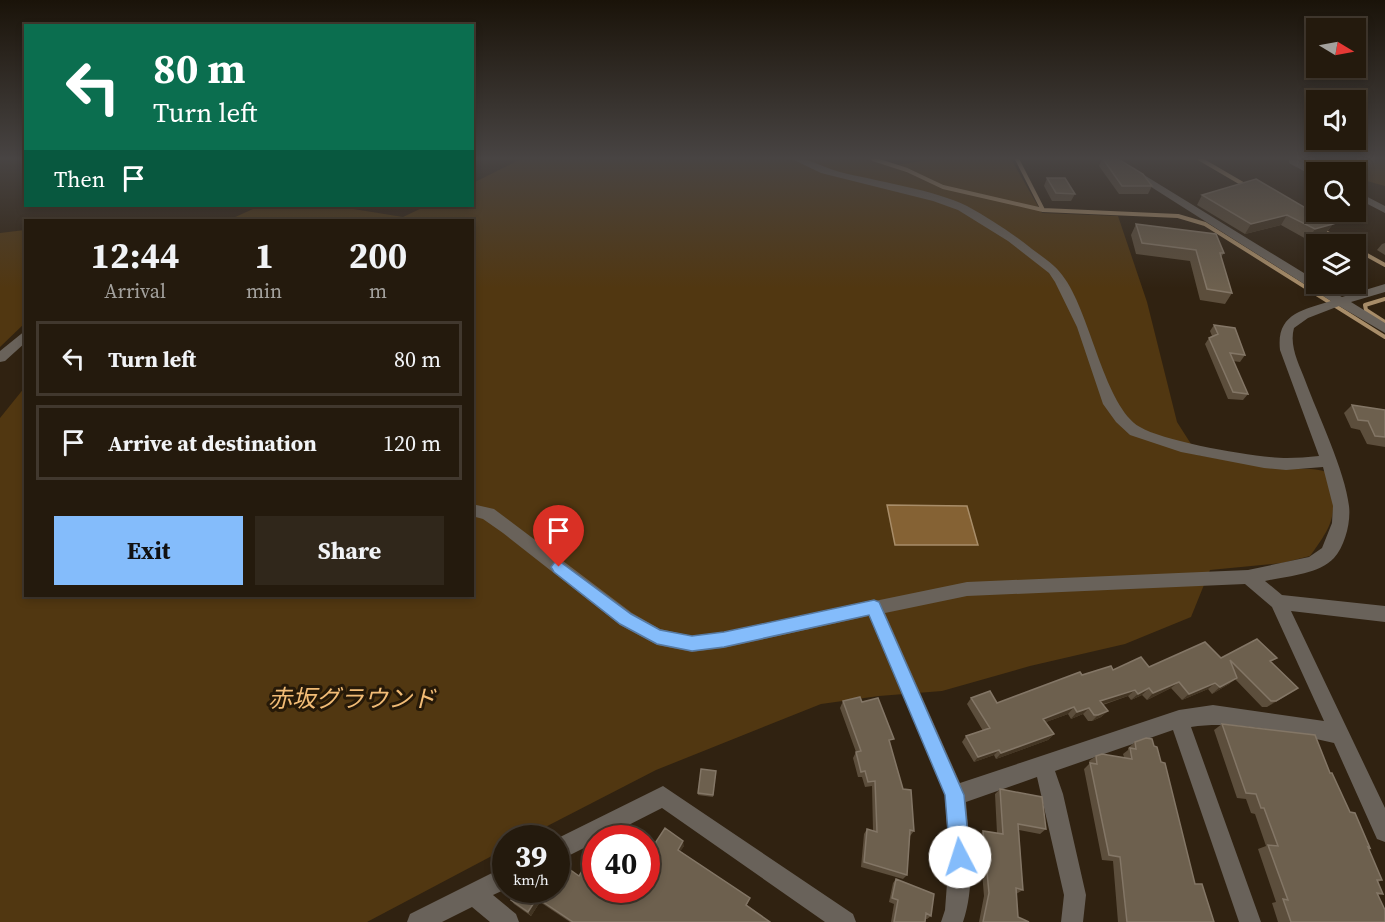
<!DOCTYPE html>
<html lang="en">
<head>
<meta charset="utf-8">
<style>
  body { margin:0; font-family:"Source Serif 4","Noto Sans JP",serif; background:#30271b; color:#f1f3f6; height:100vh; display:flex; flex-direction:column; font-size:22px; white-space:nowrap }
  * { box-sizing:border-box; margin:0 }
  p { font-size:20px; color:#a3a19d }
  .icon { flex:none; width:33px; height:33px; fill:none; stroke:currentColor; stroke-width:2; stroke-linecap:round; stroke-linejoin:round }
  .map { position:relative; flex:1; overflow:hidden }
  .sheet { position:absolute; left:24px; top:219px; width:450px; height:378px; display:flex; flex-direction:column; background:#241a0d; border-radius:0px; box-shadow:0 3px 9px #0003,0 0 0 2px #41382e }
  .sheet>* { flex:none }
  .top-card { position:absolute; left:24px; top:24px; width:450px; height:183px; border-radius:0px; box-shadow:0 3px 9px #0003,0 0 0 2px #41382e; background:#0b6e4f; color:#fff; overflow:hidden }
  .needle { width:39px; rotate:100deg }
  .tools { position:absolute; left:1306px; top:18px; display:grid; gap:12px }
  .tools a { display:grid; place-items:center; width:60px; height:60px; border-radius:0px; background:#241a0d; box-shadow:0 3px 9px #0003,0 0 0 2px #41382e; font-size:30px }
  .speed { position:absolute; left:492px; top:825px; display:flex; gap:12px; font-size:30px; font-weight:700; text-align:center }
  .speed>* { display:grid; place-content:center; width:78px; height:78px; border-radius:50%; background:#241a0d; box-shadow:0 3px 9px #0003,0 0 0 2px #41382e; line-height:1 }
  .speed small { font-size:15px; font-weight:400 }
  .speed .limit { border:9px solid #d22; background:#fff; color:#111 }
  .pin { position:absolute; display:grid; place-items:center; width:51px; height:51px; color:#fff; margin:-62px -26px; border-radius:50% 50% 50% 0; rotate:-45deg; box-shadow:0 0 6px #0007 }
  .pin .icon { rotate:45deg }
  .me { position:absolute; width:66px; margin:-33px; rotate:355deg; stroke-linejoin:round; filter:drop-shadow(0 0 4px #0008) }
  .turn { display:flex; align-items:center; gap:21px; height:126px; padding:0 30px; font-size:27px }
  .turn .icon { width:78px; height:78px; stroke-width:2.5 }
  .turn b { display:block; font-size:42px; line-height:51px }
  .then { display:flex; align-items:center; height:57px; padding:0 30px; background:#0003; gap:12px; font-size:22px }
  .eta { display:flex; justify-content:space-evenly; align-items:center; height:102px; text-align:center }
  .eta b { font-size:36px; font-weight:700; line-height:42px }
  .primary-button { display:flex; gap:12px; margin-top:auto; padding:12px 30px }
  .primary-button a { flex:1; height:69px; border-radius:0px; background:#84bcfb; color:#111; font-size:24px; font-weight:700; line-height:69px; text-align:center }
  .primary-button a+a { background:#30271b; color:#f1f3f6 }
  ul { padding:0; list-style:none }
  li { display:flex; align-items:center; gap:18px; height:75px; margin:0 12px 9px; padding:0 18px; border:3px solid #41382e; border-radius:0px }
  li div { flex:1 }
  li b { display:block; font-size:22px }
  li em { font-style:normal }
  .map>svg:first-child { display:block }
  .green { fill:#513711 }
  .water { fill:#856234; stroke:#a88d69; stroke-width:1.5 }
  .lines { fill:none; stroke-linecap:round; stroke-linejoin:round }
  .stream { stroke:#a88d69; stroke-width:4 }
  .minor { fill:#69625a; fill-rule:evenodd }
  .wall { fill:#5c4e3c }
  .shaded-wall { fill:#433523 }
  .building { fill:#6d604e; stroke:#837666; stroke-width:1.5 }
  .route { fill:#84bcfb; stroke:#567aa3; stroke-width:1.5 }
  .labels { text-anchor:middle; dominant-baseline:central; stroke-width:6; stroke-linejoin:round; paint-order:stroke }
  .near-park-label { font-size:24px; font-style:italic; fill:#f2bc76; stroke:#261908 }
</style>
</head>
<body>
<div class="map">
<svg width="1385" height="922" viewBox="0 0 1385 922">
  <rect width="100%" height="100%" fill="#302211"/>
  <path class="green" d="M521 159H866L890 166 935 159H1011L1042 213 1118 216 1147 302 1177 422 1198 455C1226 460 1253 465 1281 468 1297 470 1312 467 1327 472 1338 513 1335 522 1310 556L1282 563 1210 570 1191 617 1125 644 1030 666 942 691 879 696 821 704 656 770 524 838H506L505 849 367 922H0V418L25 387 26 596H472V220H171L231 219 255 208 278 206H335L403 217 426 206H472L473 183Z
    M1292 159H1385V186L1356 178V172H1336Z
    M25 230V323L0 347V233Z"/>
  <path class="water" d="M887 505 967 506 978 545H895Z"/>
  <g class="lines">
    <path class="stream" d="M873 159 907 170 943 187 1043 210 1178 216 1205 224 1385 337
      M1017 159 1043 210
      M1200 159 1248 187
      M1320 229 1348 244
      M1356 249 1385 265
      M1385 299 1365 305 1366 310 1385 322"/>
    <path class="minor" d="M792 159C809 157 823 168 840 172 876 181 935 190 967 206 989 218 1012 233 1032 249 1044 258 1057 266 1065 279 1091 316 1105 407 1140 427 1165 442 1257 458 1287 458 1297 458 1308 457 1319 456L1280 350C1276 314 1302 310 1331 301L1107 159H1118L1317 281V284L1342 297 1385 284V292L1351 302 1385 323V333L1339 306 1308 318 1294 328C1289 346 1299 364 1305 380 1318 415 1345 471 1349 506 1351 522 1345 546 1334 558 1318 575 1286 576 1265 581L1282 595 1385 606V622L1291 611 1385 808V842L1377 839 1334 743C1288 733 1237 720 1191 727L1261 922H1239L1173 730 1055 771 1063 794 1086 895 1083 922H1061L1064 895 1037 777 966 802C969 841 976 884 963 922H941L945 910 949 857 945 795 869 616 724 648 692 652 657 645 620 625 503 533 483 519 472 516V504L494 509 632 613 660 629 692 636 724 632 967 582 1248 570 1309 557 1322 548 1332 523 1333 506 1323 467 1286 470 1264 468 1181 452 1130 435 1116 422 1103 404 1077 327 1055 282 1049 273 1008 241 958 210 933 201 821 173ZM1245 584 1272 607 1324 721 1213 705 1179 710 960 783 885 613 967 596Z
      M1289 159H1295L1321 172H1317V177L1313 176 1289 163Z
      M1356 191 1385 206V213L1356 198Z
      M26 330V342L5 361 0 362V351Z
      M663 786 853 914 856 922H825L662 808 603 838H596V842L556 862V839Z
      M506 866V889L493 895 516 914 519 922H490L472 907 442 922H407L410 914Z"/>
  </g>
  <path class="wall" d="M1102 159 1152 186 1148 194H1119L1099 166Z
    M1047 178 1075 194 1071 201H1052L1044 186Z
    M1202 195 1333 224 1325 234 1308 240 1281 225 1245 234 1197 205Z
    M1136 224 1224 253 1221 257 1232 293 1225 304 1200 300 1190 261 1136 254 1131 235Z
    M1385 243V255L1377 250 1382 244Z
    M1214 325 1245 355 1240 362 1233 361 1248 394 1243 400 1228 399 1205 344 1209 338 1212 336 1210 331Z
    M1352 405 1385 410V447L1367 444 1360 430 1351 428 1344 413Z
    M1221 658H1277L1271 662 1298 688 1267 707H1262L1235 679 1229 684 1212 694 1208 689 1182 700 1171 688 1147 700 1142 695 1131 700 1128 696 1103 705 1108 711 1101 717 1092 721H1088L1083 714 1071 719 1068 714 1046 722 1054 734 1048 740 996 759 994 755 974 762 962 742 966 736 983 731 967 704 971 698 997 703 1082 675 1113 670 1149 667Z
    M843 701 862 702 890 745 914 831 910 836 907 875 903 879 861 867 864 834 867 829 873 831 872 786 865 787 862 777H858L853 758 856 752 840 708Z
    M1222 724 1330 773 1350 812 1370 848H1368L1382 880 1378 882 1383 894 1378 895 1385 922H1278L1272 903 1276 902 1258 849 1266 846 1255 814 1251 813 1246 799 1237 798 1214 730Z
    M1135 742 1154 746 1161 762 1195 884 1214 922H1118L1113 861 1102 860 1084 769 1090 763 1089 761 1096 756 1124 757 1123 754 1128 750V748Z
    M701 769 716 771 713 797 698 795Z
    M1000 789 1046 829 1040 834 1019 830 1023 890 1016 894 1018 917 1029 922H979L984 896 979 836 983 831 997 833 995 794Z
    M684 846 680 851 750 898 747 905 770 922H570L540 902 531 916 514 904 511 900 579 876 594 867 652 848Z
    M896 879 931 916 927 919H925V922H891L894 904 889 902 893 883Z"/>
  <path class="shaded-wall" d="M1287 215 1281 225 1245 234 1251 224Z
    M1333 224 1325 234 1308 240 1315 229Z
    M1237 678 1229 684 1212 694 1220 687Z
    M1179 682 1171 688 1147 700 1153 693Z
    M1215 683 1208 689 1182 700 1189 694Z
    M1149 688 1142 695 1131 700 1138 694Z
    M1298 688 1289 694 1267 707 1276 701Z
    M1135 690 1128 696 1094 707 1100 701Z
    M1074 707 1068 714 1038 725 1043 719Z
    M1089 708 1083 714 1071 719 1077 712Z
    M1108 711 1101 717 1092 721 1098 715Z
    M1054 734 1048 740 996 759 1001 753Z
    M999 750 994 755 974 762 978 757Z
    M683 841 684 846 678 855V850Z
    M537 898 540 902 531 916 528 912Z"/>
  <path class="building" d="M1103 159H1118L1143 174 1152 186H1122Z
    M1047 178H1065L1075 194 1056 193Z
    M1256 179 1333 224 1315 229 1287 215 1251 224 1202 195Z
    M1136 224 1216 234 1224 253H1220L1232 293 1207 289 1196 250 1142 243Z
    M1214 325 1235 328 1245 355 1230 353 1248 394 1233 392 1209 338 1218 334Z
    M1352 405 1385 410V437L1375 436 1368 421 1358 420Z
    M1257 639 1277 658 1270 661 1298 688 1276 701H1271L1230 660 1237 678 1220 687 1215 683 1189 694 1179 682 1153 693 1149 688 1138 694 1135 690 1100 701 1108 711 1098 715H1094L1089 708 1077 712 1074 707 1043 719 1054 734 1001 753 999 750 978 757 966 736 990 728 971 698 990 691 997 703 1080 672 1082 675 1111 666 1113 670 1141 657 1149 667 1205 642 1221 658Z
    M860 697 862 702 878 698 894 739 889 740 903 789 911 790 914 831 910 830 907 875 864 862 867 829 877 832 875 781 868 782 865 771 861 772 856 752 861 751 843 701Z
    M1222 724 1315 735 1330 773H1332L1350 812 1355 813 1370 848 1368 847 1382 880H1377L1383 894 1377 893 1385 910V922H1291L1283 899 1288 900 1268 845 1278 846 1264 808H1261L1256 794 1246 793Z
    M1146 738 1152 739 1154 746 1157 747 1161 762 1165 763 1195 884H1202L1214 922H1127L1120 857 1109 855 1090 763 1097 764 1096 756 1102 754 1132 759 1130 748 1136 749 1135 742Z
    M701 769 716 771 713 795 698 793Z
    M1000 789 1042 797 1046 829 1018 824 1023 890 1016 888 1018 917 1029 922H983L989 893 983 831 1003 834Z
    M621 826 639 838H613Z
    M665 828 683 841 678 850 750 898 746 905 770 922H573L537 898 528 912 511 900 518 890H556V860L579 876 587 862 594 867 596 865V890H646V843L652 848Z
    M896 879 934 894 931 916 926 913 925 922H894L898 900 892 898Z"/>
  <linearGradient id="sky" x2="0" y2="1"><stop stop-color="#1a1309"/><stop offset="0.55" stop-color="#484443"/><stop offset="1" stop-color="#484443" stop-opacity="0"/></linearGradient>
  <rect width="1385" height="288" fill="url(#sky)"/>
  <path class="route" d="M559 561 631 614 660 630 692 636 724 632 874 600 879 602 964 795 970 857 967 864 960 867 953 864 950 857 945 795 869 615 724 647 692 651 657 644 620 624 554 572 551 567 554 563Z"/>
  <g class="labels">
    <g class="near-park-label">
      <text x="352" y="698">赤坂グラウンド</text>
    </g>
  </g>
</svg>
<div class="tools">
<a><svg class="needle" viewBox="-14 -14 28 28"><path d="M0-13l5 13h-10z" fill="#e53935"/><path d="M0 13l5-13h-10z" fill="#a3a19d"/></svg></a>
<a><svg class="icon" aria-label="sound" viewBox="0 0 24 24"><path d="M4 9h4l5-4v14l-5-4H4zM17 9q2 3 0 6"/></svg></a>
<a><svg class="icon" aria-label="search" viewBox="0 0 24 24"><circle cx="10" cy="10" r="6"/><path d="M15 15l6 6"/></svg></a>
<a><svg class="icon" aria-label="layers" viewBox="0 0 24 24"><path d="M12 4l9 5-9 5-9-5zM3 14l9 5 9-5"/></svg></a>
</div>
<div class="speed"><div>39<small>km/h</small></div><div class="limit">40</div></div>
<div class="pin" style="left:559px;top:567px;background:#d93025"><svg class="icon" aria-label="arrive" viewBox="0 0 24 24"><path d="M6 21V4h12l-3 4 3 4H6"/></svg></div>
<svg class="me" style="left:960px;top:857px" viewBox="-20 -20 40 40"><circle r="19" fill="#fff"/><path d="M0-13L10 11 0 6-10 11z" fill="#84bcfb"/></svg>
<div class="top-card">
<div class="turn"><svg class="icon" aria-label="left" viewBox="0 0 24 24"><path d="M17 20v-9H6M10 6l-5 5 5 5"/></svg><div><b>80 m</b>Turn left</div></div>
<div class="then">Then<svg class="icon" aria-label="arrive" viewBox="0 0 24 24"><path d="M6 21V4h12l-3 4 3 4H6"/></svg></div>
</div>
<section class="sheet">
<div class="eta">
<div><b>12:44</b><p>Arrival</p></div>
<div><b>1</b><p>min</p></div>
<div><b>200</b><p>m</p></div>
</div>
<ul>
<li><svg class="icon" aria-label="left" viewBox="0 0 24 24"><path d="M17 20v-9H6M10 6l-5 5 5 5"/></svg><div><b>Turn left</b></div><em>80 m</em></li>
<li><svg class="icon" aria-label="arrive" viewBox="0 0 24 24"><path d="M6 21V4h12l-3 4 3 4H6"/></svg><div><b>Arrive at destination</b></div><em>120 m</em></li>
</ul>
<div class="primary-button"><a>Exit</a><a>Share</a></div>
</section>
</div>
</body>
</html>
